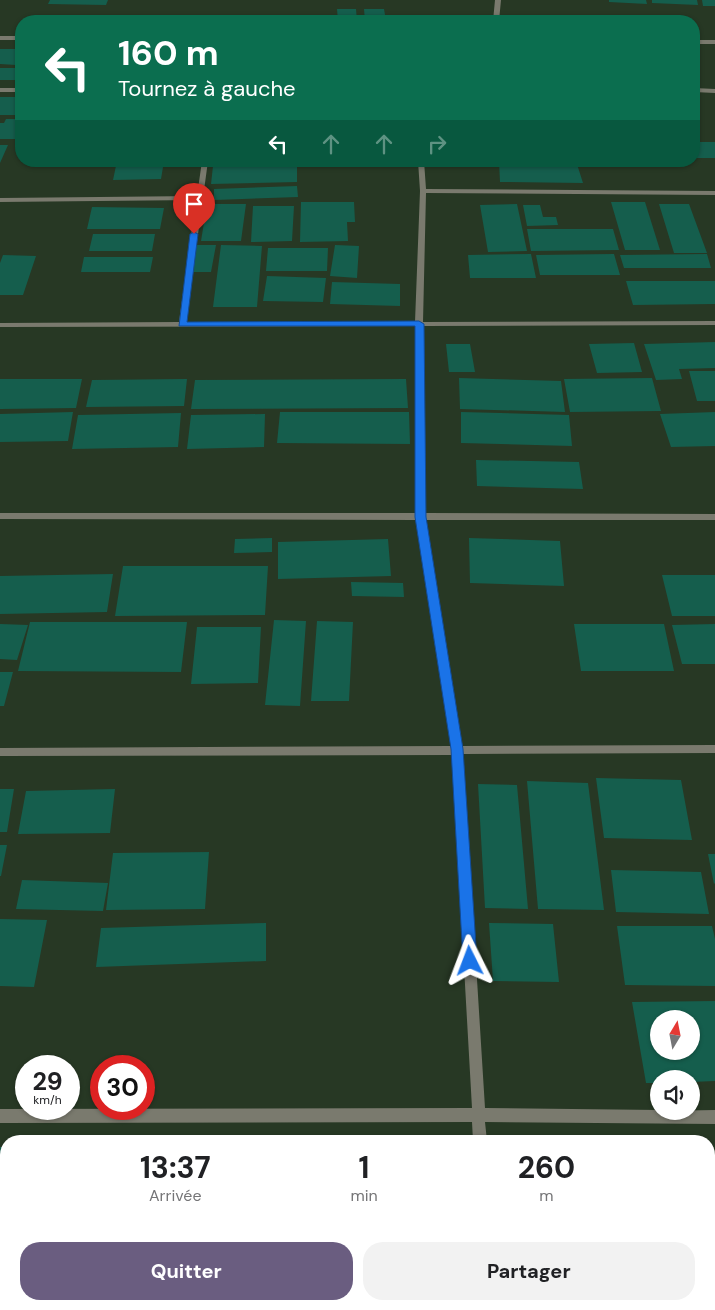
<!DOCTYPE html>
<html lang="fr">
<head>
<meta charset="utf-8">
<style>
  body { margin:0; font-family:"DM Sans",sans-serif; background:#f2f2f2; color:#202124; height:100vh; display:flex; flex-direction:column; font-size:19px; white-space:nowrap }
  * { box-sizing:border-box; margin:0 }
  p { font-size:16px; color:#757577 }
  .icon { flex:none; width:28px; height:28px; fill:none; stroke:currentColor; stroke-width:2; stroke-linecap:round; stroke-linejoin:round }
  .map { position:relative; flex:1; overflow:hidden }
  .drawer { position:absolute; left:0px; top:1135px; width:715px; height:175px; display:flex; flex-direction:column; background:#fff; border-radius:20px 20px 0 0; box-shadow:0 1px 4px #0004 }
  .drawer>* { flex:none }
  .guide { position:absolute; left:15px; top:15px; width:685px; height:152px; border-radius:20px; box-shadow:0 1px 4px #0004; background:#0b6e4f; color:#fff; overflow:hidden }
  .needle { width:32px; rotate:10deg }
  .fabs { position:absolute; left:650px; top:1010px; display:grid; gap:10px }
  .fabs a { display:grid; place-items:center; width:50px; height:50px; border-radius:50%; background:#fff; box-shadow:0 1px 4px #0004; font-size:25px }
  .speed { position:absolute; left:15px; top:1055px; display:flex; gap:10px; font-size:25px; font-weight:700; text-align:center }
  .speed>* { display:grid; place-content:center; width:65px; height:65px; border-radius:50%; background:#fff; box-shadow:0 1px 4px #0004; line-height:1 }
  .speed small { font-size:12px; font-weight:400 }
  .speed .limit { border:8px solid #d22; background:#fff; color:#111 }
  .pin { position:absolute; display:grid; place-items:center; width:42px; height:42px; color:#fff; margin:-51px -21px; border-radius:50% 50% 50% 0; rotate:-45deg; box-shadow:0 0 5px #0007 }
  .pin .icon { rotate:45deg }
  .me { position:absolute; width:55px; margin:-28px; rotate:357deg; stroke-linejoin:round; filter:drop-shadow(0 0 4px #0008) }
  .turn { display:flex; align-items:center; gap:18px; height:105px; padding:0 20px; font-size:22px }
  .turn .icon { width:65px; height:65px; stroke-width:2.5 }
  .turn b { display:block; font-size:35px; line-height:42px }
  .lanes { display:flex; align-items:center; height:48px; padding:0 20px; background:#0003; justify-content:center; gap:25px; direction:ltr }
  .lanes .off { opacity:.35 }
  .eta { display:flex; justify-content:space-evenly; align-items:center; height:85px; text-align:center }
  .eta b { font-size:30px; font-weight:700; line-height:35px }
  .button { display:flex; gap:10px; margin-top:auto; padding:10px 20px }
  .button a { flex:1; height:58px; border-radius:20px; background:#6a5d80; color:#fff; font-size:20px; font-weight:700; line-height:58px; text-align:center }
  .button a+a { background:#f2f2f2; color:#202124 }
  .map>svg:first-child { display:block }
  .building { fill:#155e4d; fill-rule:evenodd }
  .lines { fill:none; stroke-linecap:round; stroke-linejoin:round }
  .street { fill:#7a7a6e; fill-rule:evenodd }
  .route { fill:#1a73e8; stroke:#114b97 }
</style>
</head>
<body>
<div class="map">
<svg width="715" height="1310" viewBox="0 0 715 1310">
  <rect width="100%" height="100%" fill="#273824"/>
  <path class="building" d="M50 0H108L106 5 48 4Z
    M609 0H646L647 4 609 2Z
    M652 0H697L698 5 652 3Z
    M702 0H715V6H703Z
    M337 9H356L357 21H338Z
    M364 9H384L386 21H365Z
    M0 49H21L16 65 0 64Z
    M0 68H21V80H0Z
    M0 97H21V115H0Z
    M6 119H21V139H0V123H4Z
    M694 142H715V158H694Z
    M0 145H8L0 163Z
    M117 161H164L161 179 113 180Z
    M499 161H576L583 183 500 182Z
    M297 164V182L211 184 213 166Z
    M297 186 298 197 214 200V189Z
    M301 202H354L355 222H347L348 241 300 242Z
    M611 202H645L660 250H625Z
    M207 204H246L241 241H201Z
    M517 204 527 251 488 252 480 205Z
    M659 204H689L707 253H674Z
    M523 205H540L543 217H556L558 225 527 226Z
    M253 206H294L292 241 251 242Z
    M92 207 164 208 160 229H87Z
    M527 229H613L619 250 531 251Z
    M93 234H155L152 251H89Z
    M197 245H216L211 272H192Z
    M221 245 262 246 257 307H213Z
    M335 245 359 246 357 278 330 276Z
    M268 248H328L327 271H266Z
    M531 254 536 278H470L468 255Z
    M614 254 620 275H540L536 255Z
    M707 254 711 268H624L620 255Z
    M3 255 36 256 23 295H0V263Z
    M84 257H153L150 272H81Z
    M267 276 326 278 323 302 263 301Z
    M626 281H715V304L633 305Z
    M332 282 400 284V306L330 304Z
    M715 342V368L679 369 682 379 656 380 644 344Z
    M634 343 642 372 597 373 589 344Z
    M446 344H470L475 372H449Z
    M689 371H715V401H697Z
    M459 378 561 381 565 412 460 409Z
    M652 378 661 411 570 412 564 379Z
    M0 379H82L76 408 0 409Z
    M187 379 184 406 86 407 92 380Z
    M406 379 408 408 191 409 195 380Z
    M73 412 68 441 0 442V414Z
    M280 412H409L410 444 277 443Z
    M461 412 569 415 572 446 461 443Z
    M715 412V446L671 447 660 414Z
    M181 413 178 447 72 449 78 415Z
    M265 414 264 447 187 449 191 415Z
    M476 460 579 462 583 489 477 486Z
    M272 538V552L234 553 235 539Z
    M469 538 560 541 564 586 470 583Z
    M388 539 391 576 278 579V542Z
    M123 566H268L265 615 115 616Z
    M113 574 107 612 0 614V576Z
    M662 575H715V616H672Z
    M351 582 403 583 404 597 352 596Z
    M274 620 306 621 300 706 265 705Z
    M317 621 353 622 349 701H311Z
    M30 622H187L181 672 18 671Z
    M0 624 28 625 17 660 0 659Z
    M574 624H664L674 671H581Z
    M715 624V664H682L672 625Z
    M197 627H261L258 683 191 684Z
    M0 672H13L4 706H0Z
    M596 778 681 780 692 840 604 838Z
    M527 781 588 783 604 910 538 909Z
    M478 784 517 785 528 909 485 908Z
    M0 789H14L7 832H0Z
    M115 789 110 833 18 834 26 791Z
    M0 845H7L1 876H0Z
    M209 852 205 909 106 910 113 853Z
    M708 854H715V883L714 884Z
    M611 870 701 872 709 914 616 912Z
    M22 880 108 883 103 911 16 909Z
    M0 919 47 920 34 987 0 986Z
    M266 923V961L96 967 101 928Z
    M489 923 553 924 559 982 493 981Z
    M617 926H712L715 939V986L625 985Z
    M715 1001V1081L691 1082V1079H659V1083H646L632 1002ZM659 1019H691V1051H659Z
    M0 1147H6V1200H0Z
    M0 1220H6V1304H229V1310H0Z
    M709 1231H715V1310H635V1304H709Z
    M239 1304H268V1310H239Z"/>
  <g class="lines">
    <path class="street" d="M495 0H501L499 21H493Z
      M0 36H21V40H0Z
      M694 40H715V44H694Z
      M0 88H21V92H0Z
      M694 88 715 89V93L694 92Z
      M202 161H208L186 322H415L420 191 418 161H424L426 189 715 191V195L426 193 423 322 715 321V325L423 326 424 513 715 514V520H425L462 746 715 745V753L463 754 485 1108 659 1110V1111L715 1110V1124L485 1122 487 1141H473L472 1122 0 1123V1109L472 1108 452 755 0 756V748L451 746 416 520 0 519V513H415V326L0 327V323L179 322 196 200 0 202V198L197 196Z
      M475 1304H489L490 1310H476Z"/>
  </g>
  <path class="route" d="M194 232 198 234 187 322 419 321 424 324 426 517 463 749 477 961 475 965 470 967 465 965 463 961 451 749 415 517V326H179L190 234Z"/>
</svg>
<div class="fabs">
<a><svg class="needle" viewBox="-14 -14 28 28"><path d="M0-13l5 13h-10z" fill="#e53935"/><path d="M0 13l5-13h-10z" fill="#757577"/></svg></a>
<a><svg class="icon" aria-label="sound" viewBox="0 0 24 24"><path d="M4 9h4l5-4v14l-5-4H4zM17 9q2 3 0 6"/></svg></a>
</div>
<div class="speed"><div>29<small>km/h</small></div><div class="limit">30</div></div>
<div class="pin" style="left:194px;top:234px;background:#d93025"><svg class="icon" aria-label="arrive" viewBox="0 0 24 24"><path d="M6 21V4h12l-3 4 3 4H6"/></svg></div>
<svg class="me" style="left:470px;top:961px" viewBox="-20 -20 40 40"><path d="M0-17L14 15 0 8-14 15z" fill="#1a73e8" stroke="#fff" stroke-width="4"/></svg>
<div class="guide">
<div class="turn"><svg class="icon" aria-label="left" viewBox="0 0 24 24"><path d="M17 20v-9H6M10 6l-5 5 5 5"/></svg><div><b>160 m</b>Tournez à gauche</div></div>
<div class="lanes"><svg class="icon" aria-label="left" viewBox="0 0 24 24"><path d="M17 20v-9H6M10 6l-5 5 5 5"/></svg><svg class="icon off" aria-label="ahead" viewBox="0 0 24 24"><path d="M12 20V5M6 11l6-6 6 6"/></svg><svg class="icon off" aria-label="ahead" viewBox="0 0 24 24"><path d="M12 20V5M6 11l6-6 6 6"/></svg><svg class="icon off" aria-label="right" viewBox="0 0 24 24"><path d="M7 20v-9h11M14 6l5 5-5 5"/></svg></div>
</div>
<section class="drawer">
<div class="eta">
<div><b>13:37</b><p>Arrivée</p></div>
<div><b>1</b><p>min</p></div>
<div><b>260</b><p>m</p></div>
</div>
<div class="button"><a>Quitter</a><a>Partager</a></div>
</section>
</div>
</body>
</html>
